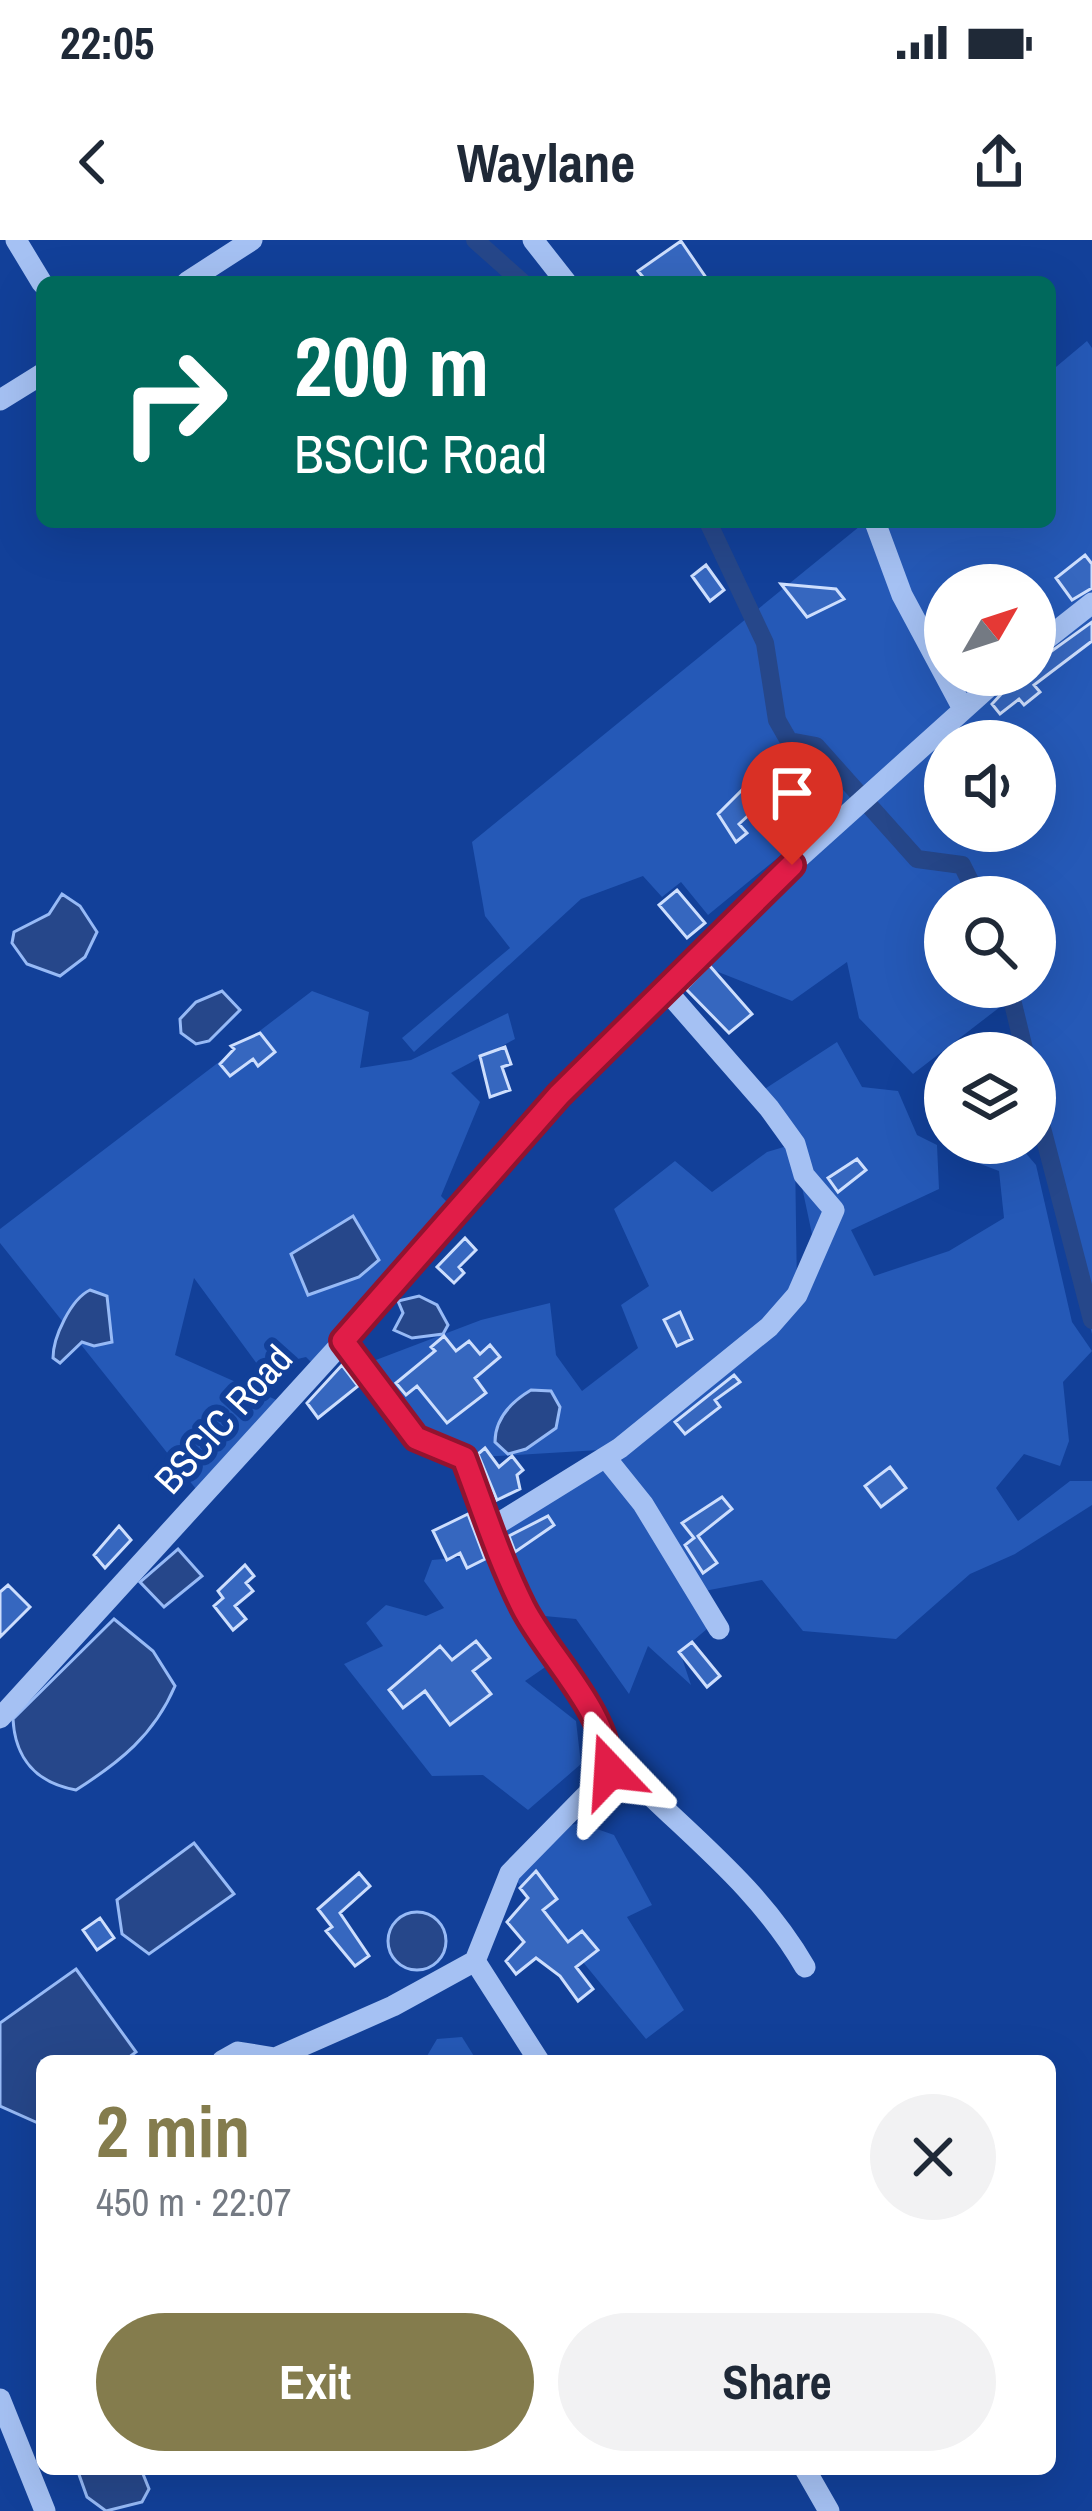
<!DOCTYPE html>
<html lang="en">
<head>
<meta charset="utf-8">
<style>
  body { margin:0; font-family:"Archivo Narrow",sans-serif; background:#f2f2f3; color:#1f2937; height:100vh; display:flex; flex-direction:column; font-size:45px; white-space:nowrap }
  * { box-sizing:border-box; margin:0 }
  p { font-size:39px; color:#747a83 }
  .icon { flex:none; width:66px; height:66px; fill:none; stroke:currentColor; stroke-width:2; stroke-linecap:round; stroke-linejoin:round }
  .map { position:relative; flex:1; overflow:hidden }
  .panel { position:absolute; left:36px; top:1815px; width:1020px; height:420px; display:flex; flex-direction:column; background:#fff; border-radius:18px; box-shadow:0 12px 48px #0002 }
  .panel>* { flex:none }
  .top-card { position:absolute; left:36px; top:36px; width:1020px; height:252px; border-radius:18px; box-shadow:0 12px 48px #0002; background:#00695c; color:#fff; overflow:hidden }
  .needle { width:78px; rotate:51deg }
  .buttons { position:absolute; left:924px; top:324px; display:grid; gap:24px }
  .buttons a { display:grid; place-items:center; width:132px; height:132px; border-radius:50%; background:#fff; box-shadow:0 12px 48px #0002; font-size:60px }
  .pin { position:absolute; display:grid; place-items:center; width:102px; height:102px; color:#fff; margin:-123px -51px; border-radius:50% 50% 50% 0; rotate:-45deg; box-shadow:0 0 12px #0007 }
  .pin .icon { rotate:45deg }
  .me { position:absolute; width:132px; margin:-66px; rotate:340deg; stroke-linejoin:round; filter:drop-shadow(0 0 9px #0008) }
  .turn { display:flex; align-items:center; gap:42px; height:252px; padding:0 60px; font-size:54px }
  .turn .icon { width:156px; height:156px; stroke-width:2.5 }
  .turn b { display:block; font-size:84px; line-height:102px }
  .round { display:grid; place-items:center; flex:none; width:126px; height:126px; border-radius:63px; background:#f2f2f3 }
  .head { display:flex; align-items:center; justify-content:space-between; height:204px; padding:0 60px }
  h1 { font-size:72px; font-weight:700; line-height:90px; color:#847c4d }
  .cta { display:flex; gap:24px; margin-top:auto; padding:24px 60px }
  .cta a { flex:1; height:138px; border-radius:72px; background:#847c4d; color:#fff; font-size:48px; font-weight:700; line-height:138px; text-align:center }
  .cta a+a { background:#f2f2f3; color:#1f2937 }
  .status { display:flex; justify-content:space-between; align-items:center; height:84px; padding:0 60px; background:#fff; direction:ltr }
  .status svg { height:33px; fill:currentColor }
  header { display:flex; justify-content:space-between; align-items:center; height:156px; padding:0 60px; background:#fff; font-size:54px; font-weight:700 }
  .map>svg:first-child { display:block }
  .green { fill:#2559b7; fill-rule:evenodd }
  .water { fill:#26478a; stroke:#97baf6; stroke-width:3 }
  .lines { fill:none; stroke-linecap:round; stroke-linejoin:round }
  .canal { stroke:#26478a; stroke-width:18 }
  .building { fill:#3667bf; stroke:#cddefd; stroke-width:3 }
  .minor { stroke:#a5c1f3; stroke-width:21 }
  .route-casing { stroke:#92132f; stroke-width:30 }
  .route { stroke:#e11d48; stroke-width:21 }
  .labels { text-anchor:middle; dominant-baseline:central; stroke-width:12; stroke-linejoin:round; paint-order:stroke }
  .street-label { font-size:39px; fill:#fff; stroke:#124099 }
</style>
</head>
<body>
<div class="status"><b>22:05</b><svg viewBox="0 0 49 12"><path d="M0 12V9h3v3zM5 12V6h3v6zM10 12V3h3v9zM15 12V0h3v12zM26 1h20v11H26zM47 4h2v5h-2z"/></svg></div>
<header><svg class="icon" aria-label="back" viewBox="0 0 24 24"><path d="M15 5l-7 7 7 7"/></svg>Waylane<svg class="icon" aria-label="share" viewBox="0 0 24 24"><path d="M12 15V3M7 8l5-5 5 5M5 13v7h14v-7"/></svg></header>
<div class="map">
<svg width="1092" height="2271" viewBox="0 0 1092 2271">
  <rect width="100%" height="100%" fill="#124099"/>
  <path class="green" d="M1087 101 1092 108V358L1035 405V345H945V435H1035V408L1092 363V1094L1035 861V813H1025L1013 757 913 834 859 778 847 722 792 761 703 726 764 657 953 474 708 675 681 642 662 657 643 636 581 659 414 812 402 798 510 708 485 676 472 602 865 282H1050V132ZM945 501H1035V591H945ZM945 657H1035V747H945Z
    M312 751 369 772 360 828 411 820 508 773 515 799 451 833 480 862 441 956 453 968 314 1125 306 1117 260 1128 194 1038 175 1115 281 1162 196 1249 0 1003V989Z
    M837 802 862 847 898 851 917 895 937 905 939 949 851 990 874 1036 949 1011 1004 978 999 931 970 920 985 903H1017L1036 925 1072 1082 1092 1111 1063 1142 1069 1201 1060 1226 1024 1214 996 1248 1018 1281 1070 1241H1092V1265L1015 1314 970 1334 896 1399 803 1391 762 1340 699 1352 708 1388 680 1412 691 1445 648 1406 629 1454 576 1379 534 1375 557 1419 525 1441 576 1481 581 1524 528 1570 483 1535 432 1536 344 1424 383 1406 366 1383 386 1365 426 1376 444 1368 424 1341 432 1320 501 1314 491 1288 616 1209 464 1218 416 1198 368 1123 481 1080 550 1063 556 1115 582 1151 638 1108 621 1065 649 1046 614 969 675 921 712 952 767 912 794 904 760 852ZM795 914 816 1013 797 1051Z
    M580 1583 614 1595 652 1665 627 1677 684 1770 646 1799 510 1633 553 1589Z
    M462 1797 477 1821H424L437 1799Z"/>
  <path class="water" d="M62 654 80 666 97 692 85 717 60 736 27 724 12 703 14 692 49 674Z
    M222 751 240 770 209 801 196 804 181 793 180 779 196 762Z
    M353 976 379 1020 359 1037 308 1055 291 1014Z
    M90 1050 107 1056 112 1102 94 1106 82 1102 60 1123 53 1118C53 1097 71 1059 90 1050Z
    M419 1056 437 1065 448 1085 443 1094 412 1098 394 1090 403 1073 398 1061Z
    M531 1150 551 1151 560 1167 556 1188 526 1209 508 1214 495 1202C495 1178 511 1162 531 1150Z
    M178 1309 202 1336 164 1367 140 1342Z
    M114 1379 153 1411 175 1446C154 1495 120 1522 76 1550 37 1543 15 1519 13 1479Z
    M194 1603 234 1654 149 1714 122 1694 117 1660Z
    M388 1701a29 29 0 1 1 58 0a29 29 0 1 1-58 0Z
    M76 1729 136 1812 124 1821H42L38 1883 0 1866V1783Z
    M77 2229H141L149 2249 142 2262 106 2271 87 2257Z"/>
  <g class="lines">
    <path class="canal" d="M475 0 522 42
      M708 282 765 403 777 480 789 501 816 506 917 619 962 625 978 657
      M1009 747 1025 813
      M1035 861 1092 1080"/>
  </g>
  <path class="building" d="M681 1 709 42H647L638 31Z
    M1085 315 1092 324V348L1072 360 1056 338Z
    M706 325 724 350 710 361 692 336Z
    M781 344 836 349 844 359 807 377Z
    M1092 382V401L1034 445 1040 452 1024 465 1019 459 1000 474 992 464 1017 437 1035 435V423Z
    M761 531 776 550 739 584 747 593 736 602 718 574Z
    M677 650 705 683 687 698 659 665Z
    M709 725 752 774 729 793 686 749Z
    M260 793 275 812 258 826 253 819 230 836 220 824 234 809 231 806Z
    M505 807 511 824 502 827 510 850 490 857 480 816Z
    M857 919 866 930 838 952 828 938Z
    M465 998 476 1010 459 1027 464 1033 454 1043 437 1027Z
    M680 1072 692 1099 677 1106 664 1080Z
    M444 1096 456 1111 469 1101 480 1114 490 1105 500 1117 475 1138 486 1153 447 1183 417 1146 406 1155 396 1143 435 1111 431 1107Z
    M342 1125 358 1146 318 1178 307 1163Z
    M734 1135 740 1142 715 1160 720 1167 685 1194 675 1182Z
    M485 1208 499 1227 512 1216 523 1230 517 1235 520 1249 497 1260 478 1214Z
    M890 1227 906 1248 881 1267 865 1246Z
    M722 1257 732 1269 698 1296 717 1323 703 1333 685 1305 694 1298 682 1283Z
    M468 1274 485 1319 467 1328 460 1313 447 1320 433 1291Z
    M548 1276 554 1285 515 1312 509 1296Z
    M119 1286 131 1300 105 1328 94 1315Z
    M245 1325 254 1336 246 1343 253 1351 235 1366 246 1379 233 1390 214 1366 223 1358 218 1351Z
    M8 1345 30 1367 0 1397V1352Z
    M476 1401 490 1418 473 1431 491 1454 450 1485 425 1451 403 1468 389 1450 440 1406 452 1420Z
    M692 1402 720 1436 707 1447 679 1412Z
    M536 1631 557 1659 543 1670 568 1702 582 1691 598 1710 576 1727 593 1749 578 1761 560 1736 536 1718 516 1734 506 1721 524 1702 507 1682 528 1658 520 1648Z
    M359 1633 370 1646 340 1673 369 1716 355 1726 326 1691 332 1687 318 1669Z
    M100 1678 114 1698 97 1710 83 1690Z"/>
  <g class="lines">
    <path class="minor" d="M16 0 42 43
      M533 0 566 42
      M187 42 252 0
      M0 160 42 134
      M875 282 902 355 962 467
      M1035 408 1092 363
      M343 1101 416 1198 464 1218C483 1268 499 1319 523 1367 548 1418 608 1471 610 1531L510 1633 475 1721 539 1821
      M606 1218 643 1264 719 1389
      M491 1288 620 1208 769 1087 797 1055 834 970 804 935 795 904 769 868 665 749
      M0 1478 413 1025 559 855 761 652 1002 435
      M609 1514C678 1588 753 1638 805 1727
      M222 1821 238 1812 275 1818 393 1766 475 1721
      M0 2159 45 2271
      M805 2229 829 2271"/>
  </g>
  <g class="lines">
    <g class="route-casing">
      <path id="route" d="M610 1531C608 1471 549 1418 523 1367 499 1319 483 1268 464 1218L416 1198 343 1101 559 855 792 625"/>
    </g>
    <use href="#route" class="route"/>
  </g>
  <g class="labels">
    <g class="street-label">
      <text transform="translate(223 1179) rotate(-48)">BSCIC Road</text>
    </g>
  </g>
</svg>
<div class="buttons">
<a><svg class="needle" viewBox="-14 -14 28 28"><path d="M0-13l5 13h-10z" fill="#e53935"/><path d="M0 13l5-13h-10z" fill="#747a83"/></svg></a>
<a><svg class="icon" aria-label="sound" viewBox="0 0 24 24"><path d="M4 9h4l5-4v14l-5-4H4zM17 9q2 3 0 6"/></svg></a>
<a><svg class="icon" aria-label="search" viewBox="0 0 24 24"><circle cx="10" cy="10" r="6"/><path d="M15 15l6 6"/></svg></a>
<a><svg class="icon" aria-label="layers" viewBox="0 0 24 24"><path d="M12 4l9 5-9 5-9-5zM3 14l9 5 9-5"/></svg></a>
</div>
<div class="pin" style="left:792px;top:625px;background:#d93025"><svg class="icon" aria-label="arrive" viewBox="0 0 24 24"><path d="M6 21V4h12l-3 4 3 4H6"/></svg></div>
<svg class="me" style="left:610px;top:1531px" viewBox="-20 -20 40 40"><path d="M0-17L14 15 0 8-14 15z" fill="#e11d48" stroke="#fff" stroke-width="4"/></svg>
<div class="top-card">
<div class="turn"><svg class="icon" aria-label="right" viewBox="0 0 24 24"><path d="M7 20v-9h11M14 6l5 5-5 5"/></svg><div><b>200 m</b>BSCIC Road</div></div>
</div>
<section class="panel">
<div class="head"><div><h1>2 min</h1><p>450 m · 22:07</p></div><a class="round"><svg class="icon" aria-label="close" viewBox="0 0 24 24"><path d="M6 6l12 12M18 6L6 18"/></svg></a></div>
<div class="cta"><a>Exit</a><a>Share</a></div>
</section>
</div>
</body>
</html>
